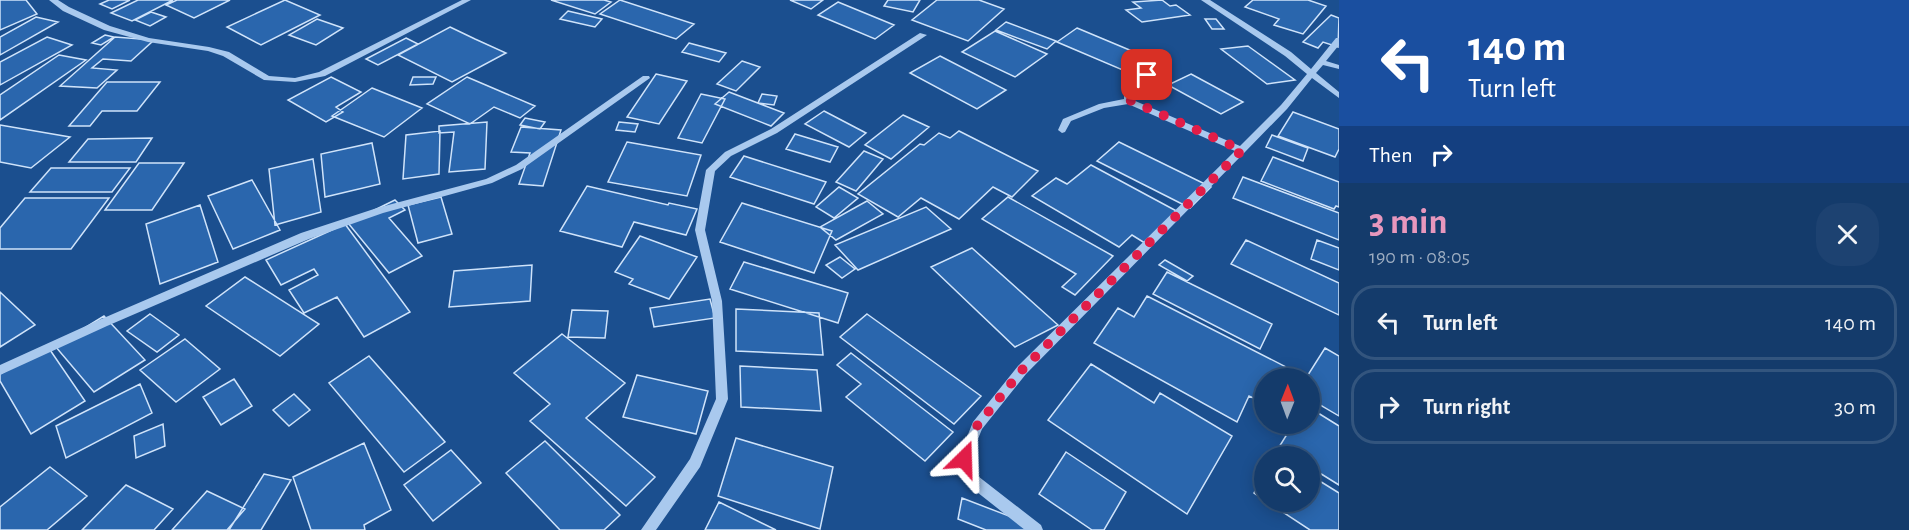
<!DOCTYPE html>
<html lang="en">
<head>
<meta charset="utf-8">
<style>
  body { margin:0; font-family:"Alegreya Sans",sans-serif; background:#1d4271; color:#f1f3f6; height:100vh; display:flex; flex-direction:column; font-size:22px; white-space:nowrap }
  * { box-sizing:border-box; margin:0 }
  p { font-size:20px; color:#9dadc1 }
  .icon { flex:none; width:33px; height:33px; fill:none; stroke:currentColor; stroke-width:2; stroke-linecap:round; stroke-linejoin:round }
  .map { position:relative; flex:1; overflow:hidden }
  .sheet { display:flex; flex-direction:column; background:#143b6b; width:570px }
  .sheet>* { flex:none }
  .hud { background:#1a4fa0; color:#fff; overflow:hidden }
  .needle { width:39px; rotate:1deg }
  .fabs { position:absolute; left:1254px; top:368px; display:grid; gap:12px }
  .fabs a { display:grid; place-items:center; width:66px; height:66px; border-radius:50%; background:#143b6b; box-shadow:0 3px 15px #0003,0 0 0 2px #33557e; font-size:30px }
  .pin { position:absolute; display:grid; place-items:center; width:51px; height:51px; color:#fff; margin:-26px; border-radius:12px; box-shadow:0 3px 9px #0006 }
  .me { position:absolute; width:66px; margin:-33px; rotate:22deg; stroke-linejoin:round; filter:drop-shadow(0 0 4px #0008) }
  .turn { display:flex; align-items:center; gap:21px; height:126px; padding:0 30px; font-size:27px }
  .turn .icon { width:78px; height:78px; stroke-width:2.5 }
  .turn b { display:block; font-size:42px; line-height:51px }
  .then { display:flex; align-items:center; height:57px; padding:0 30px; background:#0003; gap:12px; font-size:22px }
  .round { display:grid; place-items:center; flex:none; width:63px; height:63px; border-radius:24px; background:#1d4271 }
  .head { display:flex; align-items:center; justify-content:space-between; height:102px; padding:0 30px }
  h1 { font-size:36px; font-weight:600; line-height:45px; color:#e797bd }
  ul { padding:0; list-style:none }
  li { display:flex; align-items:center; gap:18px; height:75px; margin:0 12px 9px; padding:0 18px; border:3px solid #33557e; border-radius:24px }
  li div { flex:1 }
  li b { display:block; font-size:22px }
  li em { font-style:normal }
  main { display:flex; flex:1; min-height:0 }
  .map>svg:first-child { display:block }
  .building { fill:#2a66ad; stroke:#cfe3fa; stroke-width:1.5 }
  .lines { fill:none; stroke-linecap:round; stroke-linejoin:round }
  .minor { fill:#a9c9ee; fill-rule:evenodd }
  .route { stroke:#e11d48; stroke-width:10; stroke-dasharray:0 18 }
</style>
</head>
<body>
<main>
<div class="map">
<svg width="1339" height="530" viewBox="0 0 1339 530">
  <rect width="100%" height="100%" fill="#1b4f8f"/>
  <path class="building" d="M0 0H26L37 14 0 30Z
    M109 0H130L112 9 100 4Z
    M138 0H173L132 21 111 13Z
    M177 0H230L194 18 166 5Z
    M285 0 320 15 261 45 227 27Z
    M551 0H604L611 2 595 14Z
    M620 0 694 24 676 39 600 14Z
    M790 0H823L811 9Z
    M888 0H920L913 12 884 6Z
    M937 0H979L1004 9 968 41 912 20Z
    M1162 0 1170 6 1176 5 1190 15 1142 22 1126 10 1141 8 1133 2Z
    M1253 0H1308L1326 6 1303 34 1274 25 1279 19 1245 7Z
    M838 2 894 25 875 39 818 15Z
    M568 11 602 19 595 27 560 19Z
    M151 12 166 17 150 26 135 20Z
    M1331 15 1339 18 1338 47 1323 42 1318 48 1303 42Z
    M36 17 58 22 0 55V37Z
    M317 19 343 28 316 45 289 35Z
    M1205 19H1216L1224 29H1212Z
    M1006 22 1056 41 1047 49 996 30Z
    M450 27 475 39 506 53 452 82 398 55Z
    M1077 28 1151 59 1132 74 1057 42Z
    M995 31 1047 54 1015 77 962 52Z
    M105 35 114 37 101 45 92 43Z
    M47 37 72 45 0 85V62Z
    M115 37 154 40 131 61 103 59 92 68 117 70 97 88 60 86Z
    M406 38 418 44 378 65 366 59Z
    M689 43 726 53 719 62 682 52Z
    M1248 46 1295 80 1267 84 1221 49Z
    M59 55 86 60 0 120V95Z
    M940 56 1006 90 977 109 910 73Z
    M742 61 760 67 736 91 717 84Z
    M656 74 687 81 659 124 627 117Z
    M1191 74 1243 102 1221 114 1168 85Z
    M331 77 361 92 336 107 343 112 326 122 288 100Z
    M413 77H436L433 84 410 85Z
    M467 77 535 106 520 118 494 107 470 124 427 104Z
    M107 82H160L137 111H102L90 126H69Z
    M372 88 422 108 384 137 332 116Z
    M729 92 784 113 771 126 715 104Z
    M701 94 725 99 702 143 678 138Z
    M762 94 777 96 774 105 758 103Z
    M824 111 866 133 849 147 805 124Z
    M1293 112 1339 129V149L1335 157 1278 136Z
    M903 115 929 127 891 159 865 145Z
    M525 118 545 122 540 129 520 125Z
    M487 122 485 169 449 172 454 132 439 133V126Z
    M619 122 638 124 635 132 616 130Z
    M0 125 70 137 31 168 0 162Z
    M521 127 561 130 543 186 519 184 530 153 511 152Z
    M440 131 439 174 403 179 406 135Z
    M959 131 1038 171 1012 197 993 187 959 219 921 198 898 217 858 194 920 144 924 145 939 133 950 138Z
    M795 134 838 147 830 162 786 149Z
    M1272 135 1308 148 1303 161 1266 147Z
    M152 138 136 162H69L88 139Z
    M627 142 701 155 687 196 608 182Z
    M1119 142 1211 187 1190 208 1097 161Z
    M372 143 380 184 325 197 321 154Z
    M864 151 883 159 856 191 836 182Z
    M744 156 826 182 814 204 730 177Z
    M1273 157 1339 182V207L1336 206 1334 209 1261 181Z
    M313 159 321 212 275 225 269 169Z
    M139 163H184L152 210H105Z
    M1091 165 1182 214 1148 245 1132 235 1119 247 1032 196 1056 178 1067 184Z
    M51 168H130L112 192H30Z
    M1243 177 1339 213V240L1233 198Z
    M252 180 280 230 233 249 208 196Z
    M587 186 668 205 669 203 697 209 686 235 634 222 622 247 560 231Z
    M839 187 858 198 834 218 816 207Z
    M441 197 452 234 418 243 408 205Z
    M1008 197 1113 256 1075 295 1062 287 1076 274 982 219Z
    M25 198H109L71 249H0V228Z
    M395 200 405 210 389 218 422 256 389 273 348 223Z
    M867 201 883 214 836 240 820 227Z
    M742 203 832 231 814 273 720 242Z
    M200 205 218 262 160 284 146 224Z
    M926 207 951 229 858 270 835 245Z
    M345 224 410 312 364 337 337 297 304 313 289 290 318 275 314 269 281 285 266 260Z
    M640 236 697 257 669 299 629 284 633 279 615 272Z
    M1246 240 1339 283V315L1231 264Z
    M1317 240 1339 248V270L1311 259Z
    M972 248 1058 325 1015 347 931 267Z
    M840 257 855 269 842 278 826 265Z
    M1165 260 1193 276 1187 281 1159 265Z
    M744 262 848 293 838 323 730 289Z
    M532 265 530 301 449 307 454 271Z
    M1167 272 1272 324 1260 349 1153 294Z
    M245 277 319 324 280 356 206 306Z
    M0 292 35 325 0 347Z
    M1147 296 1292 370 1289 378H1264V403L1249 396 1237 422 1094 343 1118 308 1134 317Z
    M710 299 715 318 654 327 650 308Z
    M736 309 819 313 823 355 736 351Z
    M572 310 608 311 605 338 568 337Z
    M150 314 179 335 157 352 127 331Z
    M867 314 981 396 954 424 840 337Z
    M104 316 145 360 94 392 55 346Z
    M562 334 625 383 586 418 655 477 626 506 530 421 550 404 514 373Z
    M185 339 220 369 176 402 140 370Z
    M48 347 85 401 31 434 0 381V374Z
    M1325 348 1339 356V416L1310 399V378H1306Z
    M851 353 953 432 925 461 846 397 861 384 837 365Z
    M369 356 445 442 404 472 329 383Z
    M1091 364 1154 403 1160 393 1232 436 1187 514 1048 420Z
    M740 366 817 370 821 411 741 407Z
    M637 375 708 391 696 434 623 417Z
    M234 379 252 406 221 425 203 397Z
    M140 384 152 413 66 458 56 426Z
    M294 394 310 410 289 426 273 410Z
    M1310 408 1339 426V485L1310 467V456H1292L1279 447 1294 423H1310Z
    M163 424 165 446 136 458 134 436Z
    M736 438 833 467 820 529 718 496Z
    M545 441 620 515 604 530H560L506 473Z
    M364 443 391 510 364 525 365 530H311L293 477Z
    M451 450 481 483 433 521 404 485Z
    M1066 452 1126 492 1104 530H1092L1039 494Z
    M50 467 87 496 47 530H0V507Z
    M264 474 291 480 261 530H229Z
    M1264 475V500L1254 493Z
    M1310 475 1339 493V530H1310L1266 501H1310Z
    M126 485 173 509 154 530H82Z
    M207 491 245 509 227 530H172Z
    M962 498 1040 528V530H986L958 519Z
    M719 502 776 530H705Z"/>
  <g class="lines">
    <path class="minor" d="M49 0H58L69 7 110 26 149 38 209 47 229 52 269 76 295 78 319 72 462 0H471L325 76 295 82 264 80 223 56 208 51 148 42 104 30 63 11Z
      M1201 0H1210L1291 52 1311 69 1336 38H1339V45L1326 61 1339 65V69L1323 65 1316 73 1339 92V98L1312 78 1287 109 1245 152 1026 374 982 429 970 459 974 473 1041 525 1043 530H1025L963 481 958 459 973 422 1018 366 1235 151 1128 104 1104 108 1071 121 1065 132 1062 133 1058 130 1063 119 1099 104 1124 99V92L1144 73H1147L1151 75 1131 94 1133 100 1240 146 1281 105 1307 74 1285 56Z
      M920 33 927 35 777 133 731 156 715 171 705 230 722 301 728 399 700 467 656 530H641L690 459 716 399 712 301 695 230 706 170 725 152 771 129Z
      M643 76H649L650 78 522 169 492 183 383 213 309 239 107 326 0 375V365L99 320 301 233 377 208 486 179 516 165Z"/>
  </g>
  <g class="lines">
    <path class="route" d="M964 459 977 426 1022 370 1242 150 1129 100 1127 94 1147 75"/>
  </g>
</svg>
<div class="fabs">
<a><svg class="needle" viewBox="-14 -14 28 28"><path d="M0-13l5 13h-10z" fill="#e53935"/><path d="M0 13l5-13h-10z" fill="#9dadc1"/></svg></a>
<a><svg class="icon" aria-label="search" viewBox="0 0 24 24"><circle cx="10" cy="10" r="6"/><path d="M15 15l6 6"/></svg></a>
</div>
<div class="pin" style="left:1147px;top:75px;background:#d93025"><svg class="icon" aria-label="arrive" viewBox="0 0 24 24"><path d="M6 21V4h12l-3 4 3 4H6"/></svg></div>
<svg class="me" style="left:964px;top:459px" viewBox="-20 -20 40 40"><path d="M0-17L14 15 0 8-14 15z" fill="#e11d48" stroke="#fff" stroke-width="4"/></svg>
</div>
<section class="sheet">
<div class="hud">
<div class="turn"><svg class="icon" aria-label="left" viewBox="0 0 24 24"><path d="M17 20v-9H6M10 6l-5 5 5 5"/></svg><div><b>140 m</b>Turn left</div></div>
<div class="then">Then<svg class="icon" aria-label="right" viewBox="0 0 24 24"><path d="M7 20v-9h11M14 6l5 5-5 5"/></svg></div>
</div>
<div class="head"><div><h1>3 min</h1><p>190 m · 08:05</p></div><a class="round"><svg class="icon" aria-label="close" viewBox="0 0 24 24"><path d="M6 6l12 12M18 6L6 18"/></svg></a></div>
<ul>
<li><svg class="icon" aria-label="left" viewBox="0 0 24 24"><path d="M17 20v-9H6M10 6l-5 5 5 5"/></svg><div><b>Turn left</b></div><em>140 m</em></li>
<li><svg class="icon" aria-label="right" viewBox="0 0 24 24"><path d="M7 20v-9h11M14 6l5 5-5 5"/></svg><div><b>Turn right</b></div><em>30 m</em></li>
</ul>
</section>
</main>
</body>
</html>
